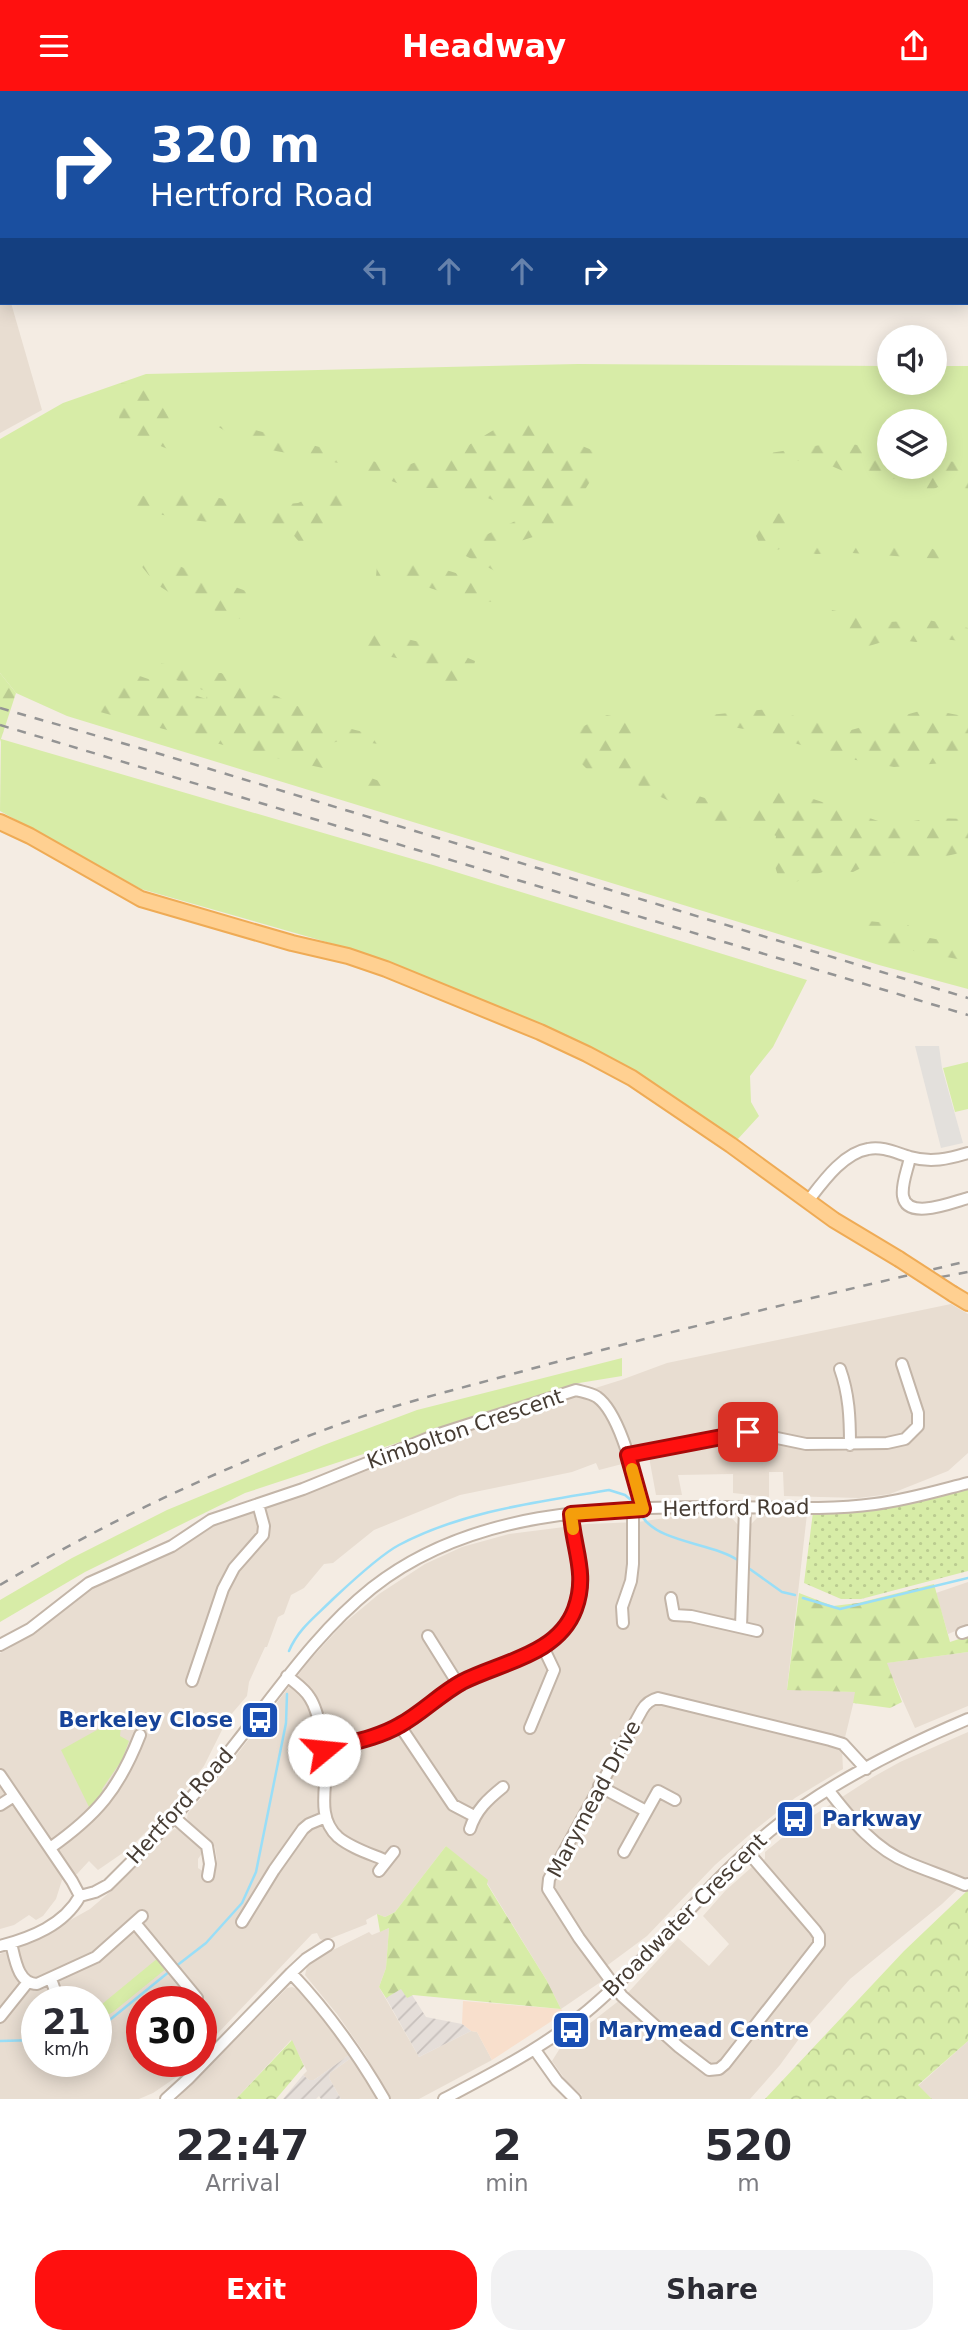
<!DOCTYPE html>
<html lang="en">
<head>
<meta charset="utf-8">
<style>
  body { margin:0; font-family:"DejaVu Sans",sans-serif; background:#f2f2f3; color:#2b2b33; height:100vh; display:flex; flex-direction:column; font-size:26px; white-space:nowrap }
  * { box-sizing:border-box; margin:0 }
  p { font-size:23px; color:#7c7c81 }
  .icon { flex:none; width:38px; height:38px; fill:none; stroke:currentColor; stroke-width:2; stroke-linecap:round; stroke-linejoin:round }
  .map { position:relative; height:2008px; overflow:hidden }
  .panel { display:flex; flex-direction:column; background:#fff; flex:1 }
  .panel>* { flex:none }
  .top-card { position:absolute; left:0px; top:0px; width:970px; height:214px; box-shadow:0 4px 18px #0003; background:#1a4fa0; color:#fff; overflow:hidden }
  .controls { position:absolute; left:877px; top:234px; display:grid; gap:14px }
  .controls a { display:grid; place-items:center; width:70px; height:70px; border-radius:50%; background:#fff; box-shadow:0 4px 18px #0003; font-size:35px }
  .speed { position:absolute; left:21px; top:1895px; display:flex; gap:14px; font-size:35px; font-weight:700; text-align:center }
  .speed>* { display:grid; place-content:center; width:91px; height:91px; border-radius:50%; background:#fff; box-shadow:0 4px 18px #0003; line-height:1 }
  .speed small { font-size:18px; font-weight:400 }
  .speed .limit { border:10px solid #d22; background:#fff; color:#111 }
  .pin { position:absolute; display:grid; place-items:center; width:60px; height:60px; color:#fff; margin:-30px; border-radius:14px; box-shadow:0 4px 10px #0006 }
  .me { position:absolute; width:77px; margin:-38px; rotate:73deg; stroke-linejoin:round; filter:drop-shadow(0 0 5px #0008) }
  .turn { display:flex; align-items:center; gap:24px; height:147px; padding:0 35px; font-size:32px }
  .turn .icon { width:91px; height:91px; stroke-width:2.5 }
  .turn b { display:block; font-size:49px; line-height:60px }
  .lanes { display:flex; align-items:center; height:66px; padding:0 35px; background:#0003; justify-content:center; gap:35px; direction:ltr }
  .lanes .off { opacity:.35 }
  .eta { display:flex; justify-content:space-evenly; align-items:center; height:119px; text-align:center }
  .eta b { font-size:42px; font-weight:700; line-height:49px }
  .cta { display:flex; gap:14px; margin-top:auto; padding:14px 35px }
  .cta a { flex:1; height:80px; border-radius:28px; background:#ff100f; color:#fff; font-size:28px; font-weight:700; line-height:80px; text-align:center }
  .cta a+a { background:#f2f2f3; color:#2b2b33 }
  header { display:flex; justify-content:space-between; align-items:center; height:91px; padding:0 35px; background:#ff100f; color:#fff; font-size:32px; font-weight:700 }
  .map>svg:first-child { display:block }
  .residential { fill:#e8ddd1; fill-rule:evenodd }
  .commercial { fill:#f8dfcc }
  .industrial { fill:url(#industrial-furrows) }
  .grass { fill:#d7eca7; fill-rule:evenodd }
  .forest { fill:url(#forest-firs) }
  .park { fill:url(#park-crowns) }
  .garden { fill:url(#garden-dots) }
  .parking { fill:#e3e0dc }
  .lines { fill:none; stroke-linecap:round; stroke-linejoin:round }
  .stream { stroke:#99def7; stroke-width:2.5 }
  .minor-casing { stroke:#c3b5a8; stroke-width:14 }
  .major-casing { stroke:#efab55; stroke-width:18 }
  .highway-casing { stroke:#ed8624; stroke-width:19 }
  .minor { stroke:#fff; stroke-width:10 }
  .major { stroke:#ffd091; stroke-width:14 }
  .highway { stroke:#ffb463; stroke-width:16 }
  .rail { stroke:#949494; stroke-width:2.5; stroke-dasharray:9 9; stroke-linecap:butt }
  .major-bridge-casing { stroke:#efab55; stroke-width:18; stroke-linecap:butt }
  .major-bridge { stroke:#ffd091; stroke-width:14 }
  .route-casing { stroke:#a60a0a; stroke-width:18 }
  .route { stroke:#ff100f; stroke-width:12 }
  .slow { stroke:#f59e0b; stroke-width:12 }
  .labels { text-anchor:middle; dominant-baseline:central; stroke-width:6; stroke-linejoin:round; paint-order:stroke }
  .street-label { font-size:21px; fill:#463c33; stroke:#fff }
  .transit-label { font-size:21px; font-weight:bold; fill:#164399; stroke:#fff; text-anchor:start }
</style>
</head>
<body>
<header><svg class="icon" aria-label="menu" viewBox="0 0 24 24"><path d="M4 6h16M4 12h16M4 18h16"/></svg>Headway<svg class="icon" aria-label="share" viewBox="0 0 24 24"><path d="M12 15V3M7 8l5-5 5 5M5 13v7h14v-7"/></svg></header>
<div class="map">
<svg width="968" height="2008" viewBox="0 0 968 2008">
  <defs>
    <pattern id="industrial-furrows" width="10" height="10" patternUnits="userSpaceOnUse" patternTransform="scale(1.75)"><rect width="10" height="10" fill="#e5ded9"/><path d="M-1 1l2-2M0 10L10 0M9 11l2-2" fill="none" stroke="#c6bfbb"/></pattern>
    <pattern id="forest-firs" width="22" height="20" patternUnits="userSpaceOnUse" patternTransform="scale(1.75)"><rect width="22" height="20" fill="#d7eca7"/><path d="M5 1l3.5 6h-7zM16 11l3.5 6h-7z" fill="#bacb90"/></pattern>
    <pattern id="park-crowns" width="20" height="18" patternUnits="userSpaceOnUse" patternTransform="scale(1.75)"><rect width="20" height="18" fill="#d7eca7"/><path d="M2 6a3 3 0 1 1 6 0M12 15a3 3 0 1 1 6 0" fill="none" stroke="#bacb90"/></pattern>
    <pattern id="garden-dots" width="8" height="8" patternUnits="userSpaceOnUse" patternTransform="scale(1.75)"><rect width="8" height="8" fill="#d7eca7"/><path d="M2 2h.1M6 6h.1" fill="none" stroke="#bacb90" stroke-width="1.8" stroke-linecap="round"/></pattern>
  </defs>
  <rect width="100%" height="100%" fill="#f4ece3"/>
  <path class="residential" d="M0 175 2 212H11L42 319 0 342Z
    M951 1213 968 1223V1362L948 1380 890 1403 859 1407 784 1405 783 1381H769V1406L733 1402V1383L678 1384 682 1404H656L649 1366 599 1379 596 1372 572 1381 460 1404 374 1439 333 1472 324 1473 304 1497 291 1504 284 1523 278 1526 267 1556H265L249 1591 247 1605 228 1627 204 1675 172 1715 130 1757 98 1779 89 1770 77 1783 62 1789 56 1808 43 1825 36 1829 29 1824 14 1834 0 1838V1562L10 1557 59 1519 97 1494 216 1433 443 1345 621 1289 667 1272Z
    M762 1422 807 1423 787 1598 856 1601 842 1659 843 1678 795 1707 756 1738 715 1774 647 1845 597 1882 602 1890 561 1918 547 1890 487 1792 446 1755 395 1821 385 1826 377 1823 366 1829 367 1833 324 1850 320 1848 317 1842 312 1843 201 1960V1911H142V1970L191 1971 178 1985 153 2002 139 2008H0V1863L33 1850 90 1818 111 1800 174 1738 181 1739 201 1758 203 1761 198 1768V1777L204 1781V1785L214 1787 217 1769 215 1756 206 1745 190 1732 187 1727 188 1722 218 1688 309 1570 342 1534 379 1503 425 1473 462 1456 509 1443 588 1433 638 1431 672 1426 730 1425 739 1435 750 1434ZM37 1911H96V1970H37Z
    M968 1491V1535L948 1543 936 1502Z
    M968 1561V1615L915 1637 886 1572Z
    M968 1641V1788L942 1813 850 1888 809 1934 780 1974 750 2008H579L582 2004 567 1991 552 1970 562 1954 625 1905 678 1847 709 1875 729 1853 703 1825 725 1800 753 1775 765 1768V1761L794 1737 873 1686 900 1671Z
    M389 1837 386 1877 379 1896 419 1966 471 1940 477 1941 492 1969 419 2008H391L365 1963 337 1923 305 1884 307 1876 319 1866 369 1841 372 1844Z
    M292 1896 297 1898 314 1917 349 1964 314 1989H309L303 1984 307 1980 291 1949 236 2008H177L287 1897Z
    M968 1950V2008H932L918 1995Z
    M351 1967 360 1979 377 2008H341L329 1987 330 1982Z"/>
  <path class="commercial" d="M463 1910 561 1918 564 1922 492 1969 477 1941 471 1940 462 1933Z"/>
  <path class="industrial" d="M401 1897 412 1904 426 1926 462 1933 471 1940 419 1966 386 1907Z
    M349 1964 351 1967 330 1982 329 1987 341 2008H321L319 2005 316 2008H283L303 1984 309 1989H314Z"/>
  <path class="grass" d="M578 273 889 275V292H934L935 275H968V898L879 874 67 625 16 602 0 582V348L63 312 146 283ZM889 331H934V376H889Z
    M1 648 433 774 807 889 773 956 750 985 751 1011 759 1025 737 1049 637 982 543 935 351 858 141 798 0 720Z
    M968 971V1018L955 1021 943 977Z
    M622 1267V1285L579 1292 245 1402 85 1481 0 1531V1509L72 1467 167 1419 324 1354 417 1319Z
    M122 1625 120 1645 129 1650 122 1669 102 1698 106 1703 90 1718 61 1659Z
    M158 1867 167 1877 113 1921 96 1931V1918Z"/>
  <path class="forest" d="M121 292C157 296 177 327 175 361L129 342 119 329Z
    M523 330 606 365 561 437 502 456 497 481 458 461 473 450 530 423 461 397H410L349 374 250 355 217 335 255 339 399 377 443 362 462 358 497 337 511 348Z
    M840 351 874 357 889 365V376H934L935 369 968 372V407L938 396 922 404 907 389 896 387 883 392 869 391 829 374 805 370H778L758 364Z
    M199 402 256 416 298 412 318 403 351 405 362 415 337 433 301 453 284 433C248 436 171 430 138 417 131 414 125 409 119 406Z
    M782 422 798 427 785 444 783 457 764 463 749 429 765 424Z
    M883 450C915 451 924 451 952 469L852 462 816 463 791 458 792 451 835 454 856 451 863 460Z
    M134 466 168 471 246 500 253 523 232 530 209 516 178 507 156 493Z
    M400 471C412 476 421 473 432 476 458 481 482 490 503 506V513L451 504 412 491 376 486 377 474Z
    M832 519 888 531 928 529 968 537V551L936 547 916 551 892 548 869 555 848 556 844 547 850 539 827 532Z
    M373 540 445 557 475 570 470 591 463 601C445 591 425 575 404 569 383 562 369 569 356 546Z
    M161 572 203 583 221 582 246 591 256 599 277 605 291 613 314 620 320 630 375 644 379 653C355 651 329 642 317 667L390 694 428 703 370 698 323 677 257 663 100 621 121 588 131 582 206 608 208 601 160 583Z
    M0 582 16 602 0 651Z
    M768 618 817 631 844 641 927 618 968 626V670L894 676 845 667 750 639 679 627Z
    M607 624 633 630V666L645 684 679 699 734 716 757 712 755 699 772 694 890 734 931 727 968 728V760L934 768 896 772 875 770 853 781 828 779 782 796 773 770 776 745 761 737H738L720 733 641 697 622 678 589 680 578 669 567 643Z
    M868 830 908 834 919 845 968 854V870L887 855 865 846Z
    M934 1493 950 1551 968 1545V1561L887 1572 902 1611 890 1617 853 1612 855 1601 787 1599 799 1502 833 1515 858 1512Z
    M446 1755 488 1789 487 1793 547 1890 561 1918 413 1904 407 1907 401 1898 386 1907 379 1896 386 1877 389 1837 380 1841 377 1823 385 1826 395 1821Z"/>
  <path class="park" d="M968 1799V1950L918 1994 932 2008H765L904 1860Z
    M292 1949 304 1975 276 2008H236Z"/>
  <path class="garden" d="M968 1398V1480L861 1508H841L804 1492 813 1421 868 1420Z"/>
  <path class="parking" d="M915 955H939L942 977 963 1052 941 1057Z"/>
  <g class="lines">
    <path class="stream" d="M642 1425C658 1452 714 1452 739 1470
      M747 1476 782 1501 795 1504
      M803 1507 840 1518 968 1487
      M289 1560C298 1538 316 1525 333 1508 349 1493 380 1464 399 1454 463 1420 538 1411 609 1399L625 1404 631 1409
      M175 1876 206 1852 242 1812 256 1781 286 1632 287 1603
      M96 1938 101 1936 170 1880
      M0 1950 37 1949"/>
    <g class="minor-casing">
      <path id="minor" d="M910 1066C908 1078 901 1093 903 1105 907 1130 953 1111 968 1107
        M808 1110C822 1092 843 1062 868 1058 883 1055 896 1062 910 1066 931 1072 948 1068 968 1062
        M840 1278C849 1303 850 1327 850 1354
        M628 1364 748 1341 806 1353 887 1352 905 1348 918 1335V1322L902 1273
        M671 1507 674 1524 691 1525 757 1540
        M623 1532 622 1516 631 1490 633 1473V1418
        M741 1536 745 1417
        M962 1542 968 1540
        M428 1545 458 1593
        M0 1554 30 1538 89 1492 172 1455 211 1429 303 1398 436 1344 576 1299C583 1301 591 1302 597 1306 621 1323 635 1389 643 1418
        M287 1585C294 1591 305 1598 310 1607 318 1619 327 1660 326 1675 326 1699 317 1727 338 1746 351 1757 371 1763 387 1770
        M192 1590 223 1498 234 1477 263 1444 264 1435 258 1413
        M400 1635 453 1714 474 1725
        M530 1637 554 1579 543 1556
        M324 1659C349 1651 378 1647 400 1634 422 1622 440 1603 462 1591 500 1571 558 1565 575 1518 588 1483 573 1457 571 1423
        M0 1684 72 1790 80 1805
        M599 1695 646 1720
        M829 1700C851 1728 874 1758 909 1772 928 1780 947 1786 965 1794L968 1793
        M0 1714 14 1705
        M175 1727 207 1755 210 1773 208 1785
        M470 1738C476 1719 488 1708 503 1696
        M50 1757C97 1724 119 1698 140 1644
        M747 1760 815 1839 819 1845V1853L725 1973 719 1978 709 1979 679 1956 622 1905 579 1847 548 1798 549 1788 642 1619C646 1612 650 1609 658 1607L830 1649 843 1653 866 1678
        M624 1761 658 1700 675 1709
        M379 1780 394 1761
        M242 1831 274 1779 303 1738 309 1733 326 1726
        M135 1832 197 1907
        M11 1852C15 1868 18 1893 37 1893L96 1866 142 1825
        M0 1855C31 1847 64 1834 80 1805L95 1801 108 1794C154 1749 197 1703 236 1652 279 1598 317 1541 372 1497 471 1419 601 1416 721 1416 772 1416 824 1420 875 1413 907 1409 937 1400 968 1392
        M291 1882 306 1868 328 1854
        M51 1888 59 1911
        M0 1926 28 1891
        M535 1959 557 1990 575 2008
        M70 1970 71 1978
        M166 2008 188 1988 291 1882C327 1920 358 1963 384 2008
        M444 2008C499 1979 554 1951 600 1909 660 1856 708 1792 770 1740 825 1694 902 1656 968 1628"/>
    </g>
    <g class="major-casing">
      <path id="major" d="M0 731 30 745 141 808 292 852 348 865 386 878 540 941 587 963 632 987 731 1054 834 1129 899 1168
        M953 1203 968 1212"/>
    </g>
    <g class="highway-casing">
      <path id="highway" d="M772 0 777 2
        M822 0 828 2"/>
    </g>
    <use href="#minor" class="minor"/>
    <use href="#major" class="major"/>
    <use href="#highway" class="highway"/>
    <path class="rail" d="M0 617 160 663 968 907
      M0 634 968 924
      M941 1186 968 1181
      M0 1494C103 1433 212 1381 324 1339 390 1314 459 1298 527 1279 673 1239 821 1205 968 1170"/>
    <g class="major-bridge-casing">
      <path id="major-bridge" d="M899 1168 953 1203"/>
    </g>
    <use href="#major-bridge" class="major-bridge"/>
  </g>
  <g class="lines">
    <g class="route-casing">
      <path id="route" d="M324 1659C349 1652 378 1647 400 1634 422 1622 440 1603 462 1591 501 1571 558 1564 575 1518 588 1483 573 1457 571 1423L643 1418 628 1364 748 1341"/>
    </g>
    <use href="#route" class="route"/>
    <path class="slow" d="M573 1438 571 1423 643 1418 632 1378"/>
  </g>
  <defs>
    <g id="bus-square" transform="scale(2.0125)"><rect x="-9" y="-9" width="18" height="18" rx="4" fill="#1a4fb4" stroke="#fff"/><path d="M-5-6H5V4H4V6H2V4H-2V6H-4V4H-5ZM-3.5-4V0h7V-4ZM-3.5 1.2v1.5H-2V1.2ZM2 1.2v1.5H3.5V1.2Z" fill="#fff"/></g>
  </defs>
  <g fill-rule="evenodd">
    <use href="#bus-square" x="260" y="1629"/>
    <use href="#bus-square" x="795" y="1728"/>
    <use href="#bus-square" x="571" y="1939"/>
  </g>
  <g class="labels">
    <g class="street-label">
      <text transform="translate(465 1338) rotate(-19)">Kimbolton Crescent</text>
      <text transform="translate(736 1417) rotate(-1)">Hertford Road</text>
      <text transform="translate(594 1708) rotate(-62)">Marymead Drive</text>
      <text transform="translate(180 1715) rotate(-48)">Hertford Road</text>
      <text transform="translate(685 1824) rotate(-45)">Broadwater Crescent</text>
    </g>
    <g class="transit-label">
      <text x="233" y="1629" text-anchor="end">Berkeley Close</text>
      <text x="822" y="1728">Parkway</text>
      <text x="598" y="1939">Marymead Centre</text>
    </g>
  </g>
</svg>
<div class="controls">
<a><svg class="icon" aria-label="sound" viewBox="0 0 24 24"><path d="M4 9h4l5-4v14l-5-4H4zM17 9q2 3 0 6"/></svg></a>
<a><svg class="icon" aria-label="layers" viewBox="0 0 24 24"><path d="M12 4l9 5-9 5-9-5zM3 14l9 5 9-5"/></svg></a>
</div>
<div class="speed"><div>21<small>km/h</small></div><div class="limit">30</div></div>
<div class="pin" style="left:748px;top:1341px;background:#d93025"><svg class="icon" aria-label="arrive" viewBox="0 0 24 24"><path d="M6 21V4h12l-3 4 3 4H6"/></svg></div>
<svg class="me" style="left:324px;top:1659px" viewBox="-20 -20 40 40"><circle r="19" fill="#fff"/><path d="M0-13L10 11 0 6-10 11z" fill="#ff100f"/></svg>
<div class="top-card">
<div class="turn"><svg class="icon" aria-label="right" viewBox="0 0 24 24"><path d="M7 20v-9h11M14 6l5 5-5 5"/></svg><div><b>320 m</b>Hertford Road</div></div>
<div class="lanes"><svg class="icon off" aria-label="left" viewBox="0 0 24 24"><path d="M17 20v-9H6M10 6l-5 5 5 5"/></svg><svg class="icon off" aria-label="ahead" viewBox="0 0 24 24"><path d="M12 20V5M6 11l6-6 6 6"/></svg><svg class="icon off" aria-label="ahead" viewBox="0 0 24 24"><path d="M12 20V5M6 11l6-6 6 6"/></svg><svg class="icon" aria-label="right" viewBox="0 0 24 24"><path d="M7 20v-9h11M14 6l5 5-5 5"/></svg></div>
</div>
</div>
<section class="panel">
<div class="eta">
<div><b>22:47</b><p>Arrival</p></div>
<div><b>2</b><p>min</p></div>
<div><b>520</b><p>m</p></div>
</div>
<div class="cta"><a>Exit</a><a>Share</a></div>
</section>
</body>
</html>
